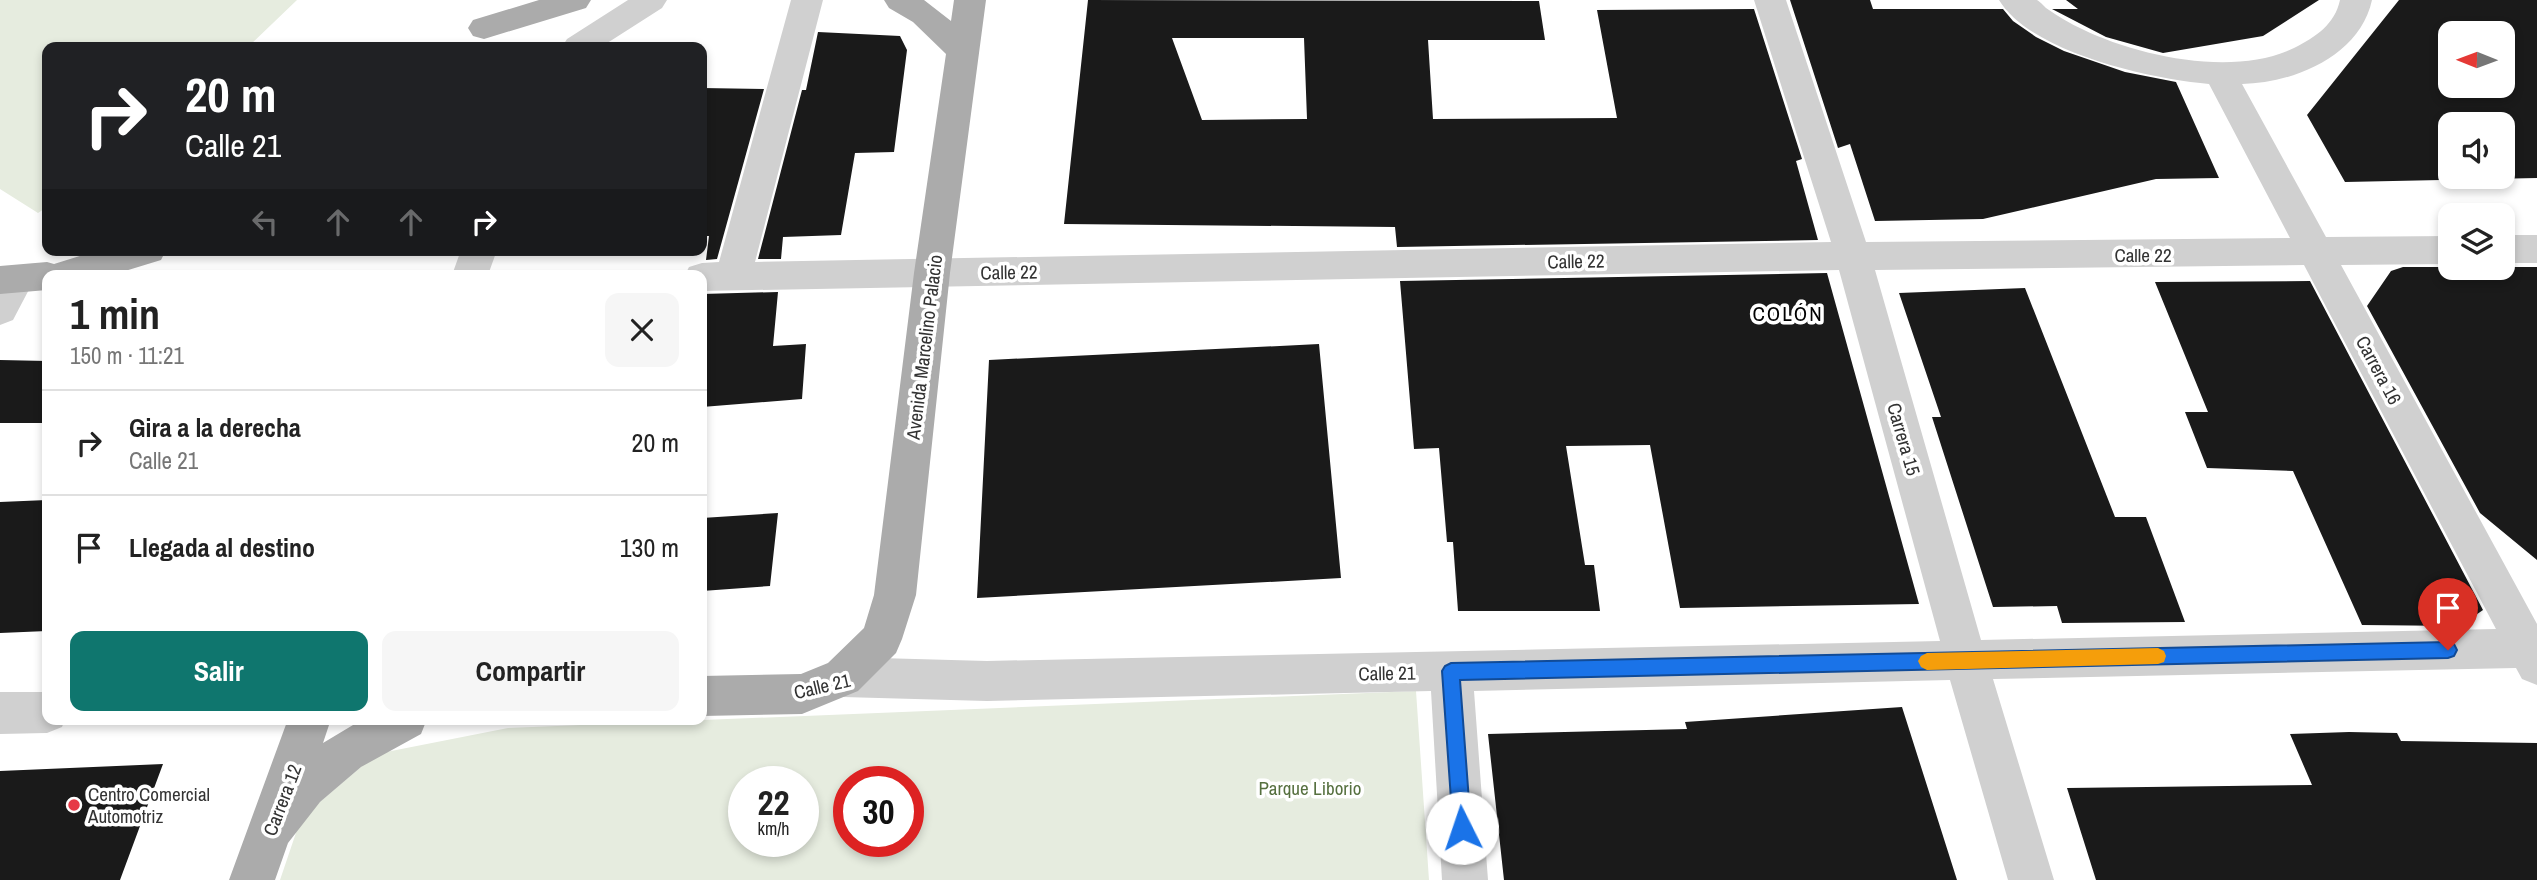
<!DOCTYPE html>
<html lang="es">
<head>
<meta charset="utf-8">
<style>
  body { margin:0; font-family:"Archivo Narrow",sans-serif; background:#f6f6f6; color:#222; height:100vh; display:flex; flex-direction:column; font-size:26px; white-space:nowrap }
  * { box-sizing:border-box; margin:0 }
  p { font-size:23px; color:#767676 }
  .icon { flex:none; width:38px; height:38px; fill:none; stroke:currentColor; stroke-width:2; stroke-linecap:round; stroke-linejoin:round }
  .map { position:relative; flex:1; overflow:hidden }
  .side { position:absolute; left:42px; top:270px; width:665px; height:455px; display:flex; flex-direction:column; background:#fff; border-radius:14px; box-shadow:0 4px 10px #0003 }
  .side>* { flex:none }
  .guide { position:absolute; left:42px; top:42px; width:665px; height:214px; border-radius:14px; box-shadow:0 4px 10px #0003; background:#202124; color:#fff; overflow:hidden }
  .needle { width:46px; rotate:271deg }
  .controls { position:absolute; left:2438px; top:21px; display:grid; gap:14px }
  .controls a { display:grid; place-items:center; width:77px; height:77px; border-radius:14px; background:#fff; box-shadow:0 4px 10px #0003; font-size:35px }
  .speed { position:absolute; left:728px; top:766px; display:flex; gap:14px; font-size:35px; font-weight:700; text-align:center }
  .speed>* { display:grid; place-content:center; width:91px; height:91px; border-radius:50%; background:#fff; box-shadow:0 4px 10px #0003; line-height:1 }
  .speed small { font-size:18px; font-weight:400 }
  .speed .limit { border:10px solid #d22; background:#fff; color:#111 }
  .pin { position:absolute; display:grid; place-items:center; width:60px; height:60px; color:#fff; margin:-72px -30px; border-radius:50% 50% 50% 0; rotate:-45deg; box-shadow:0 0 7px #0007 }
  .pin .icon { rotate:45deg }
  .me { position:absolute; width:77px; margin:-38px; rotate:356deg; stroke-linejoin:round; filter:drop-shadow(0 0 5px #0008) }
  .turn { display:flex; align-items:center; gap:24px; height:147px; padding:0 28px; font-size:32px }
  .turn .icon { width:91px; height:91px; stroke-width:2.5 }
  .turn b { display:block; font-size:49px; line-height:60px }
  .lanes { display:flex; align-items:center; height:66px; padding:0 28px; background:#0003; justify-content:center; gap:35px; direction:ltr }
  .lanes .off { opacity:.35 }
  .round { display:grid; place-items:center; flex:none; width:74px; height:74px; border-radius:14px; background:#f6f6f6 }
  .overview { display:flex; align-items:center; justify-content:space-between; height:119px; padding:0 28px }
  h1 { font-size:42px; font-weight:800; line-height:52px }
  .action { display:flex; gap:14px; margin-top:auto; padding:14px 28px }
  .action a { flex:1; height:80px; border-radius:14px; background:#0f766e; color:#fff; font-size:28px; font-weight:800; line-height:80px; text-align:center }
  .action a+a { background:#f6f6f6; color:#222 }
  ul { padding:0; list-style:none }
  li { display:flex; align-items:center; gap:21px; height:105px; padding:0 28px; border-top:2px solid #e0e0e0 }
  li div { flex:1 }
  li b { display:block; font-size:26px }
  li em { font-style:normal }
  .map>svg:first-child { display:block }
  .green { fill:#e6ecdf; fill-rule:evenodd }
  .building { fill:#1a1a1a; fill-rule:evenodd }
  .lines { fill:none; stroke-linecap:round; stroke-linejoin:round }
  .minor { fill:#d0d0d0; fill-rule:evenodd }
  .major { fill:#ababab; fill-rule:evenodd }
  .route { fill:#1a73e8; stroke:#114b97; stroke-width:2 }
  .slow { fill:#f59e0b }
  .poi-dot { fill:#e63946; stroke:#fff; stroke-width:2.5 }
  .labels { text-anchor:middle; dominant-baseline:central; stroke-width:7; stroke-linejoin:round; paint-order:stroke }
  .street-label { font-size:19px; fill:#333; stroke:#fff }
  .park-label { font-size:19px; fill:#56703f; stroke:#fff }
  .poi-label { font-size:19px; fill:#333; stroke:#fff; text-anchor:start }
  .neighbourhood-label { font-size:21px; letter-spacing:2px; fill:#000; stroke:#fff }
</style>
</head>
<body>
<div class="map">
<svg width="2537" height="880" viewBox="0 0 2537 880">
  <rect width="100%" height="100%" fill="#fff"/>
  <path class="green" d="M0 0H297L248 47H47V207L38 213 0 189Z
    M1416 691 1429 880H280L301 818 376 754 508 728ZM744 782H803V842H744ZM849 782H908V842H849Z"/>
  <path class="building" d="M1088 0 1539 1 1545 40H1428L1433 119 1617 118 1597 10 1754 9 1802 159 1796 161 1818 240 1397 247 1395 227 1064 224ZM1172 38H1304L1307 119 1202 120Z
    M1790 0H1870L1873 9H2003L2013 21 2036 37 2064 51 2125 72 2176 82 2219 178 2156 179 1983 219 1875 221 1850 144 1838 148Z
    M2066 0H2319L2263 36 2163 53 2106 37 2052 9H2078Z
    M2399 0H2537V178L2345 182 2307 115ZM2450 33H2502V86H2450ZM2450 124H2502V177H2450Z
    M818 32 900 36 907 50 894 152 855 153 841 235 783 237 781 259H758L802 90H806Z
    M702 88 764 89 717 259 706 260 709 236H702Z
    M2403 267H2537V560L2480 513 2367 306 2391 271Z
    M1827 273 1919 604 1680 608 1650 445 1566 446 1585 565H1594L1600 611H1458L1453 542H1447L1439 448 1414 449 1400 281Z
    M2310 281 2483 610 2460 626 2362 625 2293 471 2207 468 2185 412H2208L2155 282Z
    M2025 288 2115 517H2146L2185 622 2062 623 2057 606 1993 607 1932 417H1941L1899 293Z
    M778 292 773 346 806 344 802 399 702 407V294Z
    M1319 344 1341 578 977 598 989 360Z
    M0 360 47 361V423H0Z
    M47 500V631L0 633V502Z
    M778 513 770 586 702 591V518Z
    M1902 707 1957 880H1504L1488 734 1687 729 1685 722Z
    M2349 732 2397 733 2401 741 2537 743V880H2096L2067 788 2312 785 2290 734Z
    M163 764 120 880H0V771Z"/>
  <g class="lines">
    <path class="minor" d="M628 0H667L662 8 601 47H562L567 39Z
      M791 0H823L755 262 1831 242 1754 0H1786L1866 242 2290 238 2209 84C2152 79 2031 53 1999 0 2010 0 2027 0 2037 0 2041 2 2045 8 2049 10 2059 17 2071 24 2082 29 2139 57 2235 77 2294 48 2316 37 2335 24 2340 0H2372C2360 56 2294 83 2242 84L2326 237 2450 236V264L2341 265 2537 624V685L2522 679 2516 668 1993 679 2054 880H2008L1950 680 1474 691 1488 880H1442L1431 691 987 701 843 697 828 691 822 677 828 663 843 657 987 661 1940 641 1839 270 702 291V275H685L689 267 702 263 719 262ZM2304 265 2496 629 1981 640 1875 270Z
      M2502 235H2537V263H2502Z
      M461 250H497L488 275H452Z
      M16 266 29 270 34 280 13 320 0 325V276L3 270Z
      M0 692H47V719H65L62 727 47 733 0 734Z"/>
    <path class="major" d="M539 0H591L586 8 484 39 473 36 468 28 473 20Z
      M884 0H924L951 21 954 0H986L950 273 916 595 902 639 896 653 858 691 802 714 702 716V676L801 674 828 663 864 628 874 595 914 273 946 54 913 22 889 8Z
      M99 250H166L161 260 112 275H47V290L0 294V266L47 262 54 264Z
      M288 719H331L323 743 363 719H427L421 734 361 767 320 802 288 843 275 880H229Z"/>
  </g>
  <path class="route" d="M2448 642 2454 644 2457 650 2454 656 2448 658 1460 680 1471 828 1468 834 1462 837 1455 834 1453 828 1442 671 1445 666 1451 663Z"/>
  <path class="slow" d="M2158 648 2164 651 2166 656 2164 662 2158 664 1927 670 1921 667 1918 661 1921 656 1927 653Z"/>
  <circle class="poi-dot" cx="74" cy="805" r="7"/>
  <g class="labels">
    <g class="street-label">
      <text x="2143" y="255">Calle 22</text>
      <text transform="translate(1576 261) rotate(-1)">Calle 22</text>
      <text transform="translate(1009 272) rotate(-1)">Calle 22</text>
      <text transform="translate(924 347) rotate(-83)">Avenida Marcelino Palacio</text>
      <text transform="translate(2379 370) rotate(62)">Carrera 16</text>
      <text transform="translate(1904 439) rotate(74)">Carrera 15</text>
      <text transform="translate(1387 673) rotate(-1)">Calle 21</text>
      <text transform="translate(822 686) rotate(-13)">Calle 21</text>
      <text transform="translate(282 800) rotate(-69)">Carrera 12</text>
    </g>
    <g class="park-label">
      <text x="1310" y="788">Parque Liborio</text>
    </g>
    <g class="poi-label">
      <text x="88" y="794">Centro Comercial<tspan x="88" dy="22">Automotriz</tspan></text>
    </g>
    <g class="neighbourhood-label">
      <text x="1788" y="313">COLÓN</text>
    </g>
  </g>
</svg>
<div class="controls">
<a><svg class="needle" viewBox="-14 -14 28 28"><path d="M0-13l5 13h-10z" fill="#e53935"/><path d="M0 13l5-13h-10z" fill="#767676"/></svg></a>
<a><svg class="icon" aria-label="sound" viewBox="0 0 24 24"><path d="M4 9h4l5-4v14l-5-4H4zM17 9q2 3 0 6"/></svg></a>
<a><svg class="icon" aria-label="layers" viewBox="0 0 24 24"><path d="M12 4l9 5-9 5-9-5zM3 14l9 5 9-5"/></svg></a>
</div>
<div class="speed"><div>22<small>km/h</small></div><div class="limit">30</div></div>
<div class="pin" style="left:2448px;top:650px;background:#d93025"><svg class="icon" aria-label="arrive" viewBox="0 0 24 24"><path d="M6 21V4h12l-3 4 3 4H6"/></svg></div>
<svg class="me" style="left:1462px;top:828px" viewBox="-20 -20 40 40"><circle r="19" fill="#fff"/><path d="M0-13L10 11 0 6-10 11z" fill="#1a73e8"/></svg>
<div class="guide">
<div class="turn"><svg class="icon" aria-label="right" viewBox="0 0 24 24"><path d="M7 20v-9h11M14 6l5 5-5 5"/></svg><div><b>20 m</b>Calle 21</div></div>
<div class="lanes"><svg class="icon off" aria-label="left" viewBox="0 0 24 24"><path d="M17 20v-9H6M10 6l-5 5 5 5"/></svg><svg class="icon off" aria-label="ahead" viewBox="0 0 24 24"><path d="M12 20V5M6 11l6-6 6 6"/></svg><svg class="icon off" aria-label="ahead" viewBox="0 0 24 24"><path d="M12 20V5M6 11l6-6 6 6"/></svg><svg class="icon" aria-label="right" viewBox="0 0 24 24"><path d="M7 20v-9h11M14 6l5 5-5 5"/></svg></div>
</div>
<section class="side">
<div class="overview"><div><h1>1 min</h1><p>150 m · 11:21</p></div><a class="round"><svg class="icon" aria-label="close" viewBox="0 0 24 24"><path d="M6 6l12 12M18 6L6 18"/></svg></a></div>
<ul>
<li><svg class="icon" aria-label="right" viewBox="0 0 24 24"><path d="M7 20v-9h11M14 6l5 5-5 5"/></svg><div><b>Gira a la derecha</b><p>Calle 21</p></div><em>20 m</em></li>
<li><svg class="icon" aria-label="arrive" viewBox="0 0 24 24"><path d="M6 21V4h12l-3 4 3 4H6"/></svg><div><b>Llegada al destino</b></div><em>130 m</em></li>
</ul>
<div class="action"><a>Salir</a><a>Compartir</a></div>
</section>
</div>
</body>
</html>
